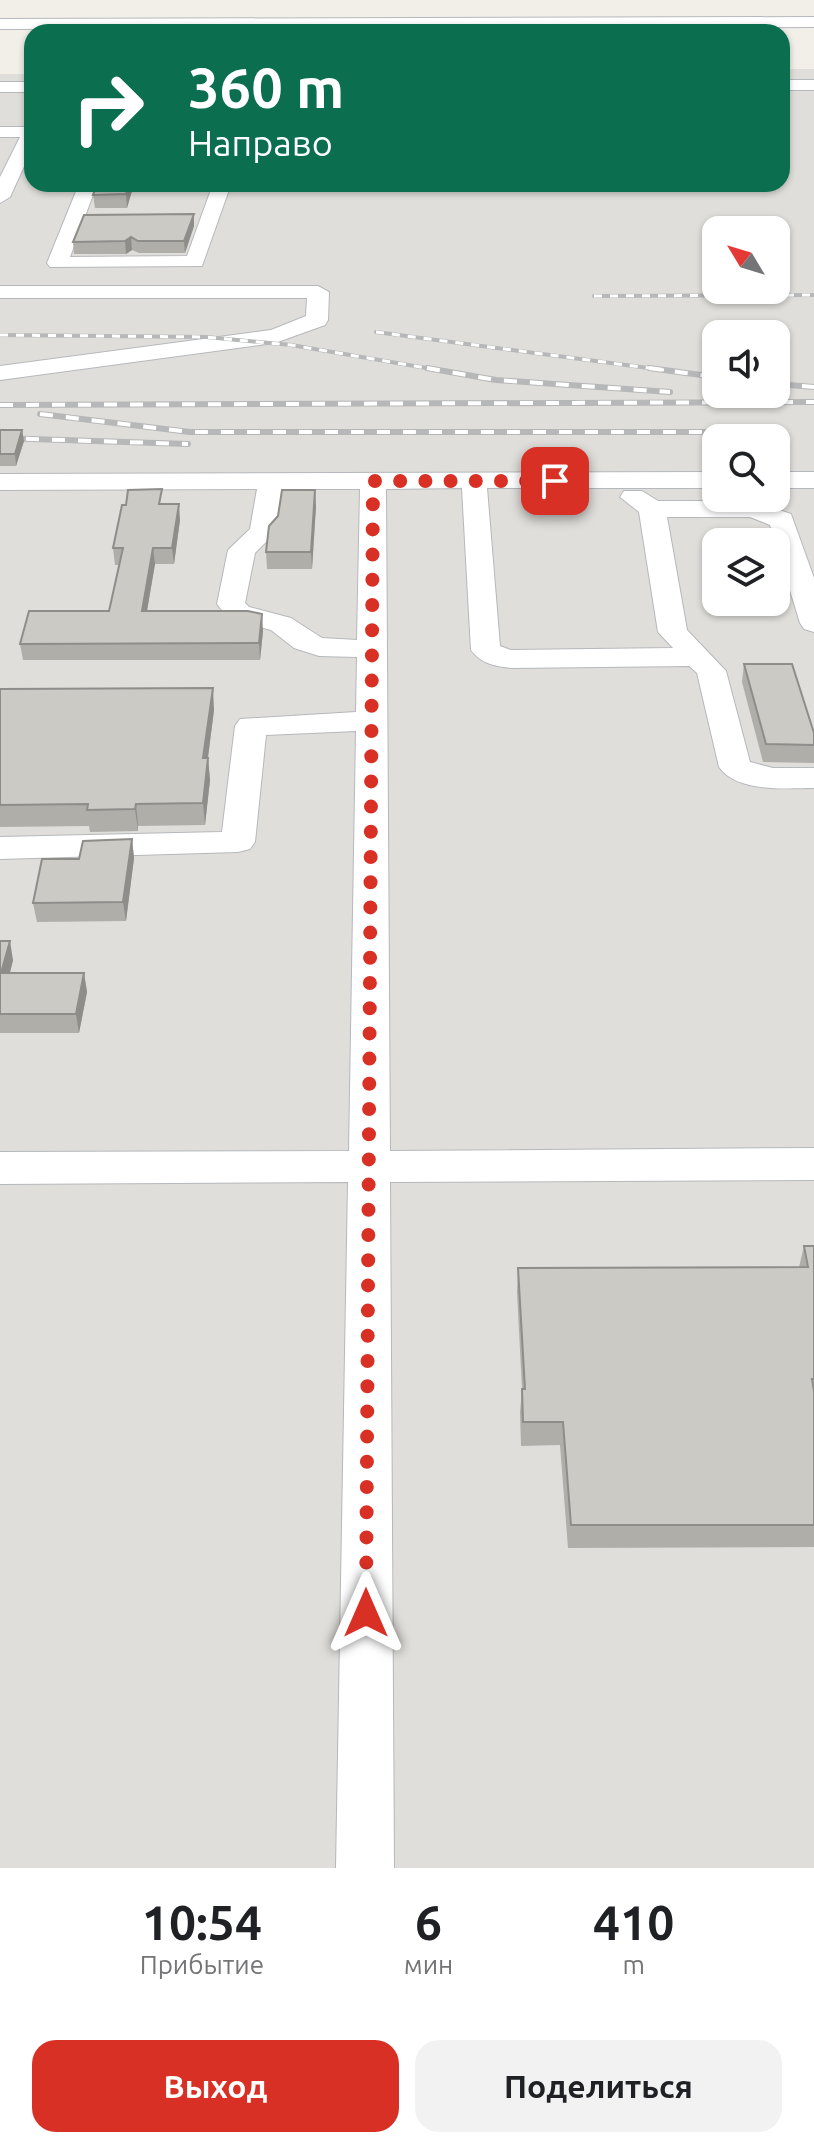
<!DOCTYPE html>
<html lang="ru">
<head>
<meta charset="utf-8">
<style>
  body { margin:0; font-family:Ubuntu,sans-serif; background:#f2f2f2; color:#202124; height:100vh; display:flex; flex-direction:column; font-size:30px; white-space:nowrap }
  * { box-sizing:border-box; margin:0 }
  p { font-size:26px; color:#757577 }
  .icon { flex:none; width:44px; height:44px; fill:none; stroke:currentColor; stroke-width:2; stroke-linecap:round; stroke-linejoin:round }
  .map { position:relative; height:1868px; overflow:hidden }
  .drawer { display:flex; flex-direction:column; background:#fff; flex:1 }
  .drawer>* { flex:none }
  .hud { position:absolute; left:24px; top:24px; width:766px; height:168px; border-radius:24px; box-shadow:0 2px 6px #0004; background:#0b6e4f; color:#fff; overflow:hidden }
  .needle { width:52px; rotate:308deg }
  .controls { position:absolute; left:702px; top:216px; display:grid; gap:16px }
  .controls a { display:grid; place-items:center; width:88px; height:88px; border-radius:16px; background:#fff; box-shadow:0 2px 6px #0004; font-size:40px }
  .pin { position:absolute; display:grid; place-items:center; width:68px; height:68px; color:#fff; margin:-34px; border-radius:16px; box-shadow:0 4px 12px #0006 }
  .me { position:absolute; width:88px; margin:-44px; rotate:0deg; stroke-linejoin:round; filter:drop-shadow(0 0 6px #0008) }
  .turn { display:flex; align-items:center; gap:28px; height:168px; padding:0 32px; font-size:36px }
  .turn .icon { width:104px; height:104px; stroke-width:2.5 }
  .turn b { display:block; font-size:56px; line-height:68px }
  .eta { display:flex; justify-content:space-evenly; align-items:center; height:136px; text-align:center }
  .eta b { font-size:48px; font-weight:700; line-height:56px }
  .button { display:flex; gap:16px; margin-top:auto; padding:16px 32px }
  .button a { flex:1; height:92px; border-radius:24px; background:#d93025; color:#fff; font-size:32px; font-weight:700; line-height:92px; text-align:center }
  .button a+a { background:#f2f2f2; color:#202124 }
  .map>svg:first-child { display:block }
  .industrial { fill:#e0deda; fill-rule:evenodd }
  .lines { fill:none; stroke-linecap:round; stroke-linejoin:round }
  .minor-casing { stroke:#b5b8bc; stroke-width:2 }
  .minor { fill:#fff; fill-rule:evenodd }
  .rail-far1-casing { stroke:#b6b7b8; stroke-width:4 }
  .rail-casing { stroke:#b6b7b8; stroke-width:6 }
  .rail-far1 { stroke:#fff; stroke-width:3; stroke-dasharray:8; stroke-linecap:butt }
  .rail { stroke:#fff; stroke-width:4; stroke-dasharray:13; stroke-linecap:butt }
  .wall { fill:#afaea9 }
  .shaded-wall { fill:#8f8d8a }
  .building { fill:#cccac5; stroke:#8f8d8a; stroke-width:2 }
  .route { stroke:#d93025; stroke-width:14; stroke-dasharray:0 25.2 }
</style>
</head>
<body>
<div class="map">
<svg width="814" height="1868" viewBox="0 0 814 1868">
  <rect width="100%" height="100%" fill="#f1efe8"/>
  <path class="industrial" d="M782 69H814V1868H0V74H32V184H782ZM716 230H776V290H716ZM716 334H776V394H716ZM716 438H776V498H716ZM716 542H776V602H716Z"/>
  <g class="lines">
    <g class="minor-casing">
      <path id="minor" d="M814 17V27L0 29V19Z
        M782 80H814V90H782Z
        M0 82H32V92H0Z
        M0 127H32V149L10 197 0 203V177L20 137H0Z
        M79 184H97L70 257 187 256 213 184H231L202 266 50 267 47 263Z
        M0 286H318L329 292 328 320 325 325 275 343 0 380V366L271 330 306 316 307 298H0Z
        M716 472V488H487L500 646 511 650 673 648 658 632 639 512 620 497 624 491H642L658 501H753L791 514 814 578V632L804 629 800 623 770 525 750 517H667L687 630 726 671 750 762 773 768H814V788C786 788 737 793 719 767L697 673 689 666 511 668C495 666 481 664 471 650L462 488 386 489 390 1151 814 1148V1180L390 1182 394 1868H336L348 1182 0 1184V1152L349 1151 356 731 266 735 255 842 250 849 238 852 0 859V837L222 832 235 726 240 719 356 712 357 657 319 656 294 648 271 630 229 619 217 604 228 550 250 529 257 489 0 490V474ZM283 489H360L357 640 322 638 291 618 249 607 245 603 255 553 276 532Z
        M776 472H814V488H776Z"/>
    </g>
    <use href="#minor" class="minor"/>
    <g class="rail-far1-casing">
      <path id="rail-far1" d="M594 296 814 295
        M376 332 664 370
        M0 335 206 337 291 345 438 370"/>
    </g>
    <g class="rail-casing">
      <path id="rail" d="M427 368 496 380 670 392
        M649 368 716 377
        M776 384 814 387
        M0 405 814 402
        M40 414 190 432H728
        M0 438 188 444"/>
    </g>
    <use href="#rail-far1" class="rail-far1"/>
    <use href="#rail" class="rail"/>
  </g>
  <path class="wall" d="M97 184H134L127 208H95L93 195Z
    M194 214V226L185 253H139L132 250 126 254H74L73 242Z
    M0 430H22L24 441 16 466H0Z
    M163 504 180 520 174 564H155L147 611 263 631 260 660H23L20 644 109 611 119 565H115L113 548Z
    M316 506 312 569H267L266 552Z
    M744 664 814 733V763L763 762 742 682Z
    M0 689 214 710 208 758 210 780 205 825 138 826V831L90 832 89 826 0 827Z
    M132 839 134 858 126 921 37 922 33 903 79 859Z
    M0 941 13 960 10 973H84L87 992 79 1033H0Z
    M804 1246H814V1547L568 1548 560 1445 521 1446 520 1412 522 1389 517 1292 518 1268 799 1267Z"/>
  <path class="shaded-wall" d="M129 184H134L127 208 126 194Z
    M194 214V226L185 253 184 241Z
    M131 237 132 250 126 254 125 241Z
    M22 430 24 441 16 466 15 454Z
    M315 490 316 506 312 569 311 552Z
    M179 504 180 520 174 564 172 548Z
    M153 548 155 564 144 628 142 611Z
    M262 614 263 631 260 660 259 643Z
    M213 688 214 710 205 780 203 758Z
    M208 758 210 780 205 825 203 803Z
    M136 804 138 826V831L135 809Z
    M132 839 134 858 126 921 123 902Z
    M10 941 13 960 5 992 1 973Z
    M84 973 87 992 79 1033 76 1014Z"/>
  <path class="building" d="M97 184H129L126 194 93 195Z
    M194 214 184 241H138L131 237 125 241 73 242 84 215Z
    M0 430H22L15 454H0Z
    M162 489 159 504H179L172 548H153L142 611H248L262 614 259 643 20 644 29 611H109L123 548H113L122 505H126L128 490Z
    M282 490H315L311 552H266L269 526 278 516Z
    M744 664H792L814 733V745L766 744Z
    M213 688 203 758H208L203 803 136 804 135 809 87 810 88 804 0 805V689Z
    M132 839 123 902 33 903 42 859H79L83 841Z
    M0 941H10L1 973H84L76 1014H0Z
    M804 1246H814V1379H812L814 1391V1525H571L563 1422H523L522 1389H525L518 1268 808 1267Z"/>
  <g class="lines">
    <path class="route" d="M366 1613 373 481H555"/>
  </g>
</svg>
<div class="controls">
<a><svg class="needle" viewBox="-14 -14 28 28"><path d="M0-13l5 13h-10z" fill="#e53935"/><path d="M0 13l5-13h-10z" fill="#757577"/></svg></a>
<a><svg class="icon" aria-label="sound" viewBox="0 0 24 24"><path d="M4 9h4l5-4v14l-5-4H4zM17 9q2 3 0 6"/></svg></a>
<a><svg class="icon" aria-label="search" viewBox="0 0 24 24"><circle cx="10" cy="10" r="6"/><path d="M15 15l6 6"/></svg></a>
<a><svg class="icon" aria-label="layers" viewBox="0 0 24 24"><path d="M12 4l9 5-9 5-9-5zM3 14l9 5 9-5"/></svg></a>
</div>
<div class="pin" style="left:555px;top:481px;background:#d93025"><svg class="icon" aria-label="arrive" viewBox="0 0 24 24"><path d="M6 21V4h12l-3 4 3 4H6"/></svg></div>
<svg class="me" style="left:366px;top:1613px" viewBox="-20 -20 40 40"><path d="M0-17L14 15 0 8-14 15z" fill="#d93025" stroke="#fff" stroke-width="4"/></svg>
<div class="hud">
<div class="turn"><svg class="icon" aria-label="right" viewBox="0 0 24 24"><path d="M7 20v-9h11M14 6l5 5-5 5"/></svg><div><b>360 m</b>Направо</div></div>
</div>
</div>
<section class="drawer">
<div class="eta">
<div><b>10:54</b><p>Прибытие</p></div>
<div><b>6</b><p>мин</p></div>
<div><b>410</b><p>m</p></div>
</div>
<div class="button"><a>Выход</a><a>Поделиться</a></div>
</section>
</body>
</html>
